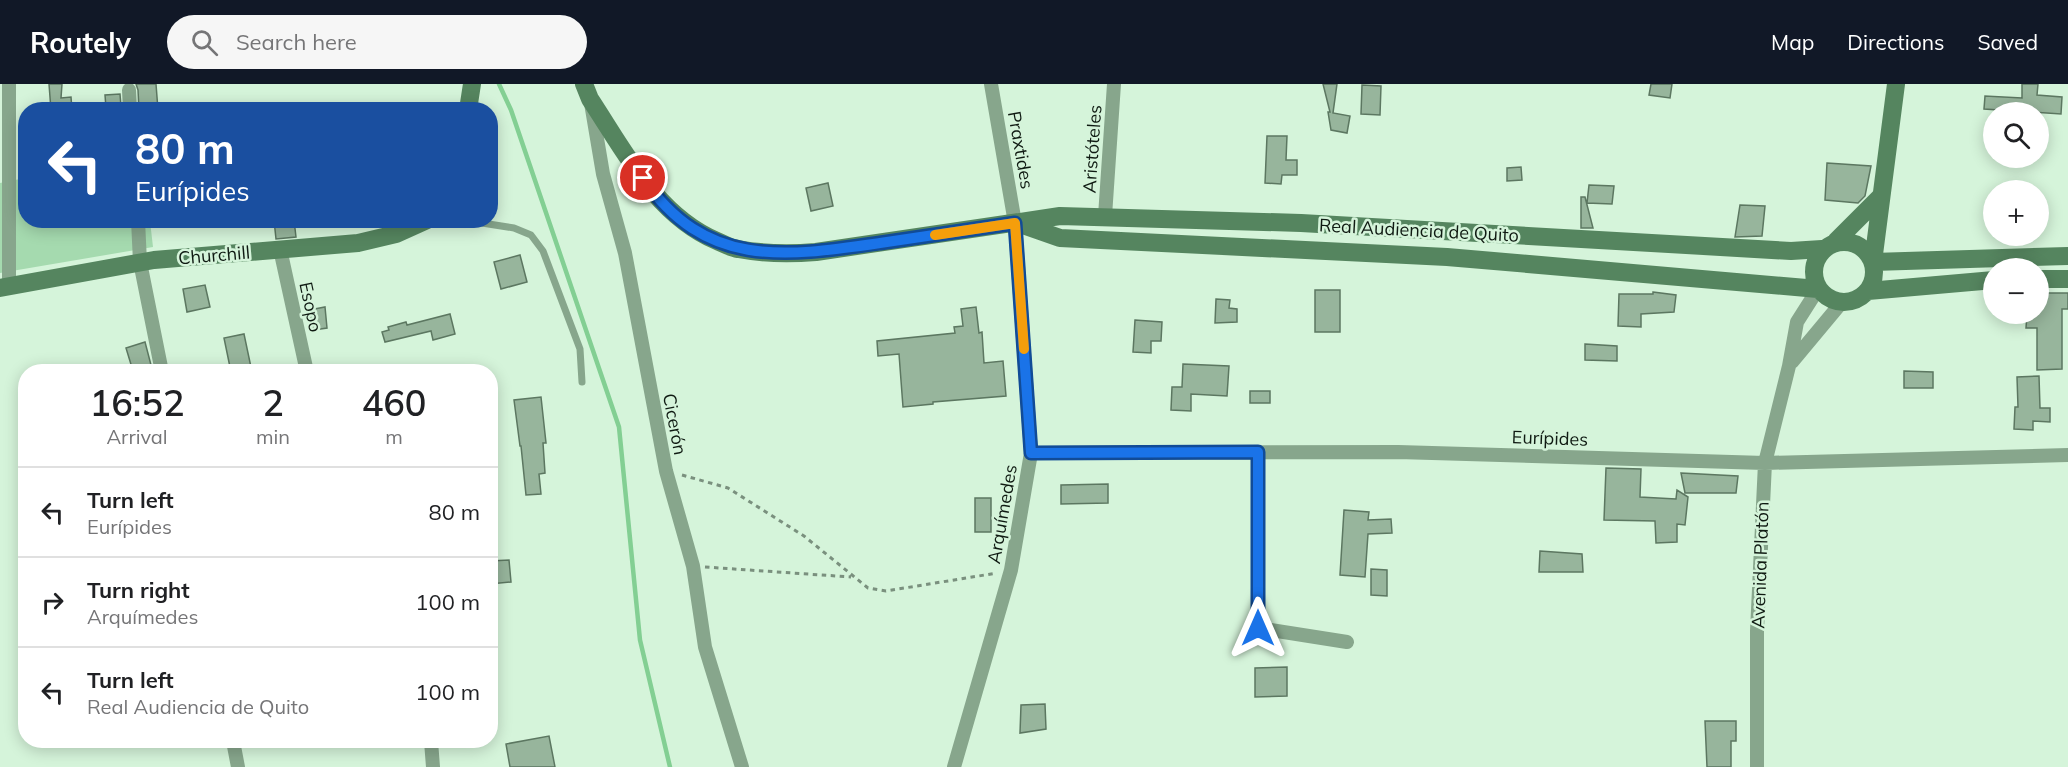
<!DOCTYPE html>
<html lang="en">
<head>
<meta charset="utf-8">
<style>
  body { margin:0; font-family:Mulish,sans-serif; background:#f6f6f6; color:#202124; height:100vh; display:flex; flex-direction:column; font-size:22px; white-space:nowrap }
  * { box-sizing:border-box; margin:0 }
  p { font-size:20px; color:#757577 }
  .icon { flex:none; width:33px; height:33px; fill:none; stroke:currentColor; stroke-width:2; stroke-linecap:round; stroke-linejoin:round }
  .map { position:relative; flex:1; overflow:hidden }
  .details { position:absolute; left:18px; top:280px; width:480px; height:384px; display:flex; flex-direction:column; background:#fff; border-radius:24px; box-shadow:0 3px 15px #0003 }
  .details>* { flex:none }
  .top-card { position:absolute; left:18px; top:18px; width:480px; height:126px; border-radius:24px; box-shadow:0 3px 15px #0003; background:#1a4fa0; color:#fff; overflow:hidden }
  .tools { position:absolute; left:1983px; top:18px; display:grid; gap:12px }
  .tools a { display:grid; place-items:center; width:66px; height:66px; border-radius:50%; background:#fff; box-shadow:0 3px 15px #0003; font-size:30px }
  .pin { position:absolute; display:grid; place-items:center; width:51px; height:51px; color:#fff; margin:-26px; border:3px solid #fff; border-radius:50%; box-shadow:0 2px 6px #0007 }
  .me { position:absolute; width:66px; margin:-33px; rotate:0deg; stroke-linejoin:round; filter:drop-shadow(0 0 4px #0008) }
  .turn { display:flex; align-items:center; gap:21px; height:126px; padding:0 18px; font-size:27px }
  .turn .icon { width:78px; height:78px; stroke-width:2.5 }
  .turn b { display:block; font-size:42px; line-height:51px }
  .eta { display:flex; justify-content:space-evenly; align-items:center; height:102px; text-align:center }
  .eta b { font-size:36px; font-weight:600; line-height:42px }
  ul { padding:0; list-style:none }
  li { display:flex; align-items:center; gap:18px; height:90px; padding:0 18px; border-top:2px solid #e0e0e0 }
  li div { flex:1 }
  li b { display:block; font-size:22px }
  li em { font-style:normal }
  header { display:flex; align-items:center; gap:36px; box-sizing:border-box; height:84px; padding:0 30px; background:#111827; color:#fff }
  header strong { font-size:28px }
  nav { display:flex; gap:33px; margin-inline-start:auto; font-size:21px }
  .search { width:420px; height:54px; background:#f6f6f6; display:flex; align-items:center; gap:15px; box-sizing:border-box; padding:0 21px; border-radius:33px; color:#757577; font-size:22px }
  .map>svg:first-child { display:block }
  .green { fill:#a5daaf }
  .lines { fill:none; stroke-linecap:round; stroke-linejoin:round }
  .stream { stroke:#83cf93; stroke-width:4.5 }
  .building { fill:#97b59c; stroke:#5c7761; stroke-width:1.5 }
  .path { stroke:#7a907e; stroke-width:3; stroke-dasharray:4.5 4.5; stroke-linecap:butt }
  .lane { stroke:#87a68c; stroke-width:7 }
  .street { stroke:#87a68c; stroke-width:14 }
  .secondary { stroke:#55855f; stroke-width:18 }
  .route-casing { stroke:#114b97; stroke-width:15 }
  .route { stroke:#1a73e8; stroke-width:10 }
  .slow { stroke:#f59e0b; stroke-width:10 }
  .labels { text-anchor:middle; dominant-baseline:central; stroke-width:5; stroke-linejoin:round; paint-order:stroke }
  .street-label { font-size:18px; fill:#0f1a12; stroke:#d5f4da }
</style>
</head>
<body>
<header>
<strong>Routely</strong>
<div class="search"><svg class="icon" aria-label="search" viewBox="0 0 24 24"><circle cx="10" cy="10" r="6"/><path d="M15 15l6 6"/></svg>Search here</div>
<nav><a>Map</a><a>Directions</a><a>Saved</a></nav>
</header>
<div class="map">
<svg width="2068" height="683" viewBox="0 0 2068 683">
  <rect width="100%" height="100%" fill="#d5f4da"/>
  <path class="green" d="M25 94 26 136 150 137 153 163 0 189V99Z"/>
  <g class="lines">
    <path class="stream" d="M499 0 511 26 619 343 640 556 670 683"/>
  </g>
  <path class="building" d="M49 0H62L61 14 71 13 72 26H51Z
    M136 0H156L158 26H139L138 6Z
    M1323 0H1337L1333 29 1350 32 1347 49 1331 46 1328 28H1330Z
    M1651 0H1672L1670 14 1649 11Z
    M2022 0H2038L2037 11 2062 13 2061 30 1984 25 1985 12 2022 14Z
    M1362 1 1381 2 1380 31 1361 30Z
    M120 10 121 23 106 24 105 11Z
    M1267 52H1287L1286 76H1297V91H1282L1281 100 1265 99Z
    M1827 79 1871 82 1865 112 1858 119 1825 116Z
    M1521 83 1522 96 1507 97V84Z
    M828 99 833 122 811 127 806 104Z
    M1589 101 1614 102 1612 120 1587 119Z
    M1581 113H1585L1593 144H1581Z
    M1740 121 1765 122 1762 152 1735 153Z
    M274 136H294L296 153 276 155Z
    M520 171 527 198 501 205 494 178Z
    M205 201 210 223 187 228 183 205Z
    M1315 206H1340V248H1315Z
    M1653 208 1676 211 1674 228 1641 230V243L1618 242 1619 210H1653Z
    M2038 209H2068V225H2062V285L2037 286V244H2026L2027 230H2038Z
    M1216 215 1230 216 1229 224 1237 225V238L1215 239Z
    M325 223 327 244 314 246 309 226Z
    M976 223 979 249 982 248 984 279 1003 277 1006 312 933 318V320L903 323 899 270 878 272 877 257 955 249 954 243 963 242 961 225Z
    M450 230 455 250 433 256 431 247 385 258 382 248 389 246 388 243 406 238 407 241Z
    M1135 236 1162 238 1161 257H1151V269L1133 268Z
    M244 250 252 288H231L224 254Z
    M145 258 151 281 133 287 126 264Z
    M1585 260 1617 262V277L1585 276Z
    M1183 280 1229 282 1227 312 1191 310V327L1171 326 1172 303H1182Z
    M1904 287 1933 288V304H1904Z
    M2039 292 2040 324H2050V338L2033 337V346L2014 345 2015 323H2018L2017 293Z
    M1250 307H1270V319H1250Z
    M541 313 546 359H543L545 389 539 390 541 410 526 411 521 362H520L514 316Z
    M1606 384 1641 385 1640 413 1676 415 1677 406 1688 413 1685 441 1677 440V458L1656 459 1655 437 1604 436Z
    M1681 389 1738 392 1736 409H1685Z
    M1108 400V419L1061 420V401Z
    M975 414H991V448H975Z
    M1344 426 1369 428 1368 436 1391 435 1392 449 1368 450 1365 493 1340 491Z
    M1540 467 1582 470 1583 488H1539Z
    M509 476 511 498 490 500V477Z
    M1371 485 1387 486V512L1371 511Z
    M1287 583V612L1255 613V584Z
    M1045 620 1046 645 1020 649 1021 621Z
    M1705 637H1736V657H1731V683H1707Z
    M549 652 555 683H510L506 660Z"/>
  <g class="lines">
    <path class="path" d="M682 391 728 404 804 452 868 504 886 507 997 489
      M705 483 851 493"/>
    <path class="lane" d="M463 136 514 144 531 151 543 167 580 265 582 298"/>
    <path class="street" d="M9 0V202
      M129 6 130 26
      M591 19 603 90 625 169 666 387 693 482 705 563 742 683
      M1105 132 1114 0
      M138 136 140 178 162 288
      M280 165 307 288
      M1792 278 1842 218
      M1258 368V544L1347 558
      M1031 369 1398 368 1765 379 2068 371
      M233 657 238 683
      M431 657 433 683
      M954 683 1011 486 1031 369 1015 139 991 0
      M1757 683V547L1765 379 1789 282 1797 238 1818 205"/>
    <path class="secondary" d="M584 0 590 15C625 68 656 131 717 157 724 160 731 164 738 165 764 170 790 170 816 168L1060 132 1301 139 1791 167 1822 165
      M468 26 472 0
      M1020 140 1060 154 1447 173 1818 205
      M1836 157 1881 112
      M1814 188a30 30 0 1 1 60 0a30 30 0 1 1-60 0Z
      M1873 178 2068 172
      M1873 178 1896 0
      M2038 195H2068
      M0 204 154 176 358 159 396 150 427 136
      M1868 207 1994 196"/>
  </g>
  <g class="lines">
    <g class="route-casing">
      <path id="route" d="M643 94C705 185 784 173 880 159 925 152 970 146 1015 139L1031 369 1258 368V544"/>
    </g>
    <use href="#route" class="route"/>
    <path class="slow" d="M935 151 1015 139 1024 265"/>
  </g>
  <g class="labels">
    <g class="street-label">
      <text transform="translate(1092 65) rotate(-86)">Aristóteles</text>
      <text transform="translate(1021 66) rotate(80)">Praxtides</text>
      <text transform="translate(1419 146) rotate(3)">Real Audiencia de Quito</text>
      <text transform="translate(214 171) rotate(-5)">Churchill</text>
      <text transform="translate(311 223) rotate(78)">Esopo</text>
      <text transform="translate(675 340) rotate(79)">Cicerón</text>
      <text transform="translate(1550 354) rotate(2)">Eurípides</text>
      <text transform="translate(1002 430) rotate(-80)">Arquímedes</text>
      <text transform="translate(1760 481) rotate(-88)">Avenida Platón</text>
    </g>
  </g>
</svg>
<div class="tools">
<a><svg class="icon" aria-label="search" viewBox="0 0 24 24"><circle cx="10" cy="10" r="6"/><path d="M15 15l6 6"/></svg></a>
<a>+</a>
<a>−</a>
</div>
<div class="pin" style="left:643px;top:94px;background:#d93025"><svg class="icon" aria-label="arrive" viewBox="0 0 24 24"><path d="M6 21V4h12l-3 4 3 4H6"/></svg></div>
<svg class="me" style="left:1258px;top:544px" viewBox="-20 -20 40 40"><path d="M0-17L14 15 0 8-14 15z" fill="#1a73e8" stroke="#fff" stroke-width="4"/></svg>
<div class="top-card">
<div class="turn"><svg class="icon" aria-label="left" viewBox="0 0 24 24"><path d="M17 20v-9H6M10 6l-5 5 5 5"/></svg><div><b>80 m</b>Eurípides</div></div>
</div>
<section class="details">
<div class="eta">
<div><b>16:52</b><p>Arrival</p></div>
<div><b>2</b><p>min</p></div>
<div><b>460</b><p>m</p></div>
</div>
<ul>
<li><svg class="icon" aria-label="left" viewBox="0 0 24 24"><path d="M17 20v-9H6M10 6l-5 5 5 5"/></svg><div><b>Turn left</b><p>Eurípides</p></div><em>80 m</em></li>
<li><svg class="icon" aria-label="right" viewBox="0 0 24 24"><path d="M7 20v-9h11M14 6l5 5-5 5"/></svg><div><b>Turn right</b><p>Arquímedes</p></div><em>100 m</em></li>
<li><svg class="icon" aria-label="left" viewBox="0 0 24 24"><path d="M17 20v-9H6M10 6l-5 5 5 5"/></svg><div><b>Turn left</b><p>Real Audiencia de Quito</p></div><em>100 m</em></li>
</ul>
</section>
</div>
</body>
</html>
